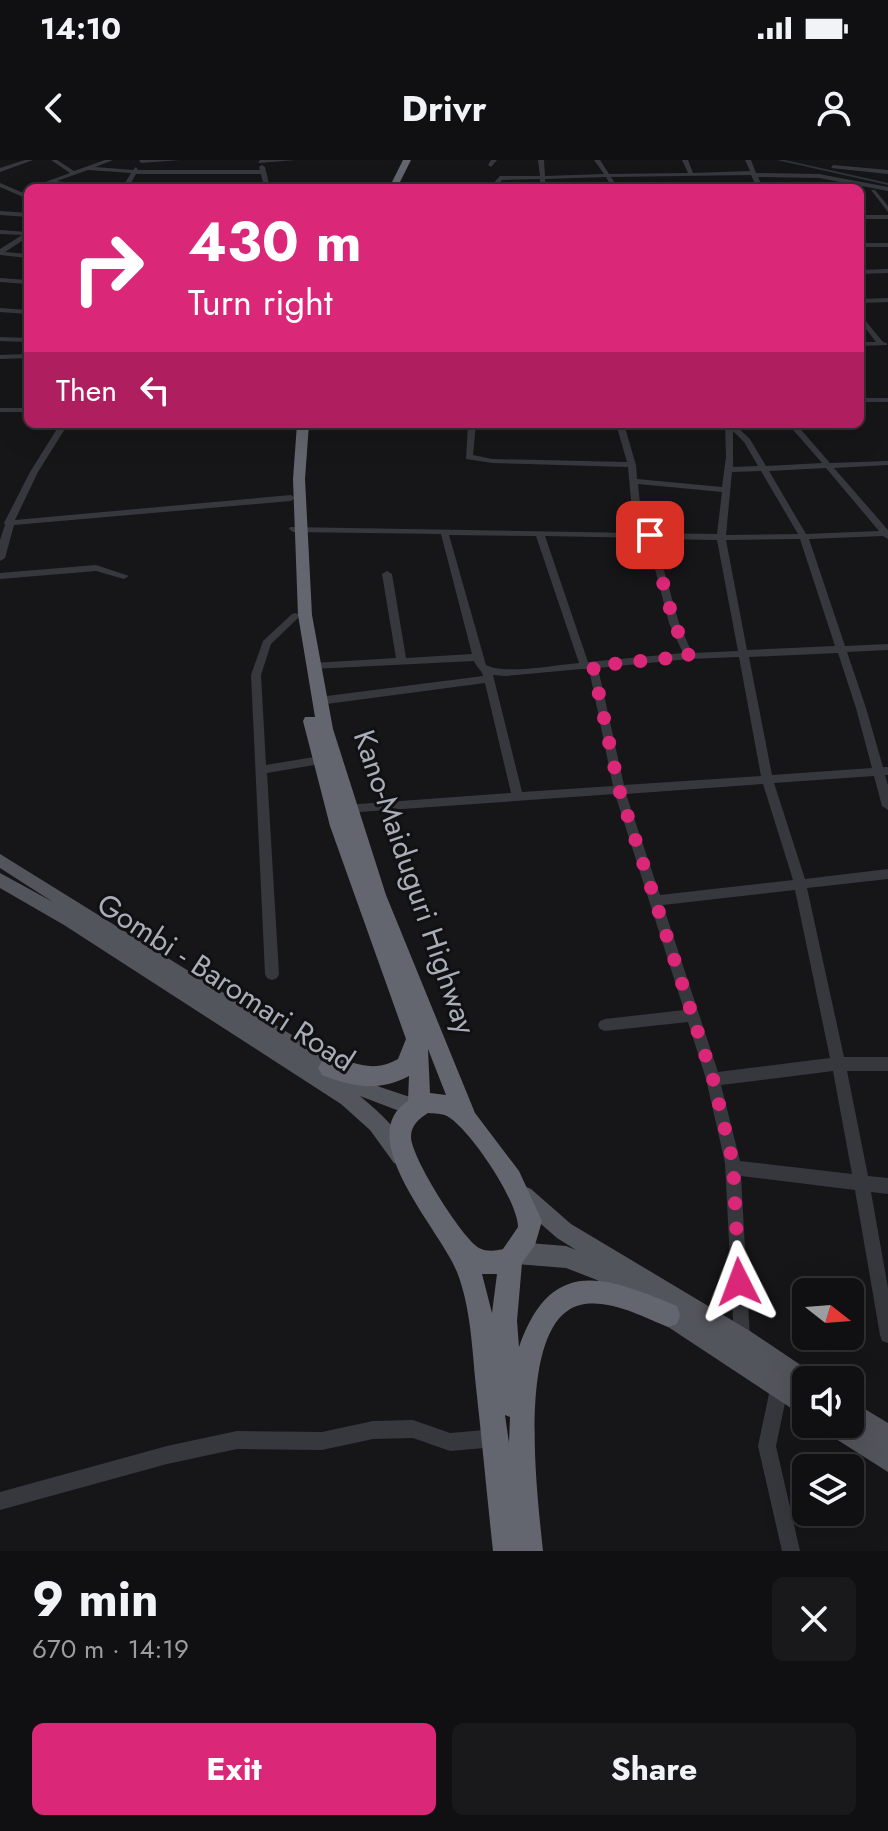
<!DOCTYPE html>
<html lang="en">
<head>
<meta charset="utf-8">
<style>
  body { margin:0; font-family:Jost,sans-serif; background:#19191b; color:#f1f3f6; height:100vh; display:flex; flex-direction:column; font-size:30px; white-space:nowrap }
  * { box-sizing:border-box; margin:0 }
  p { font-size:26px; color:#9c9d9f }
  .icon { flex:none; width:44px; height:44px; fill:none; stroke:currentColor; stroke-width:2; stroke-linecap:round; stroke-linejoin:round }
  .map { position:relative; height:1391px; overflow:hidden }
  .sheet { display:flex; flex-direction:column; background:#101012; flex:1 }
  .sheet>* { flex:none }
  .banner { position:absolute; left:24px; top:24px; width:840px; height:244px; border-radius:12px; box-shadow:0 8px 32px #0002,0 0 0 2px #303032; background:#db2777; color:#fff; overflow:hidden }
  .needle { width:52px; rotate:107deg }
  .fabs { position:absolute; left:792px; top:1118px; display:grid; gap:16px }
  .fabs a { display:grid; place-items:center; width:72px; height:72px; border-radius:12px; background:#101012; box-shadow:0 8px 32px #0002,0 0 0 2px #303032; font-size:40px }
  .pin { position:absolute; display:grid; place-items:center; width:68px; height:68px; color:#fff; margin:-34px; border-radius:16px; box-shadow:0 4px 12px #0006 }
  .me { position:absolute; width:88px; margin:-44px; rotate:357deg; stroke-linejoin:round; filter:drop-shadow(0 0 6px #0008) }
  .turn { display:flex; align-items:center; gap:28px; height:168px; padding:0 32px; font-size:36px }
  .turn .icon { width:104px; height:104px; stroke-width:2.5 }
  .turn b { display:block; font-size:56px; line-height:68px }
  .then { display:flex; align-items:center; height:76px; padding:0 32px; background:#0003; gap:16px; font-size:30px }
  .round { display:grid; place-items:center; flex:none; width:84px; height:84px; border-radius:12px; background:#19191b }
  .head { display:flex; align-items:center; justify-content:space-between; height:136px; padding:0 32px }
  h1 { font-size:48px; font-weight:700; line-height:60px }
  .action { display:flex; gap:16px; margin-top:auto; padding:16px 32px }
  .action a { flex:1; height:92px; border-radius:12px; background:#db2777; color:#fff; font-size:32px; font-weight:700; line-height:92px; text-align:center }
  .action a+a { background:#19191b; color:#f1f3f6 }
  .status { display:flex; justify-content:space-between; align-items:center; height:56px; padding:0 40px; background:#101012; direction:ltr }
  .status svg { height:22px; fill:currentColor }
  header { display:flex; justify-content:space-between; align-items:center; height:104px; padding:0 32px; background:#101012; font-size:36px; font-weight:700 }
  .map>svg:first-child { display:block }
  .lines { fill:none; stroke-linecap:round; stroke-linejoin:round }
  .canal { fill:#2c353c; fill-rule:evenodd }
  .minor { fill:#37383d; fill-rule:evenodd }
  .major { fill:#53555c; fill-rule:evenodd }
  .highway { fill:#63666e; fill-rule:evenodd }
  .route { stroke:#db2777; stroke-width:14; stroke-dasharray:0 25.2 }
  .labels { text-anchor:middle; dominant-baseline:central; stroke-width:6; stroke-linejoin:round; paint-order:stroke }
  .street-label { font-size:30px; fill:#a8adb8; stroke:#111113 }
</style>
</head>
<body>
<div class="status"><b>14:10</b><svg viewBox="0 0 49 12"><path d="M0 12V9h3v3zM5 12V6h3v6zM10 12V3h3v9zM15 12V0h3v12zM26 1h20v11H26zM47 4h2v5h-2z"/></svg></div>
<header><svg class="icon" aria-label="back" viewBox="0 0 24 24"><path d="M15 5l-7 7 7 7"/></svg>Drivr<svg class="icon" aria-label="person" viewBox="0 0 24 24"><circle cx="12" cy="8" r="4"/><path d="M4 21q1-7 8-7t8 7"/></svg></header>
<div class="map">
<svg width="888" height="1391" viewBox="0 0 888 1391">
  <rect width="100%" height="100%" fill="#161618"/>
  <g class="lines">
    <path class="canal" d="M777 0H785L888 23V25Z"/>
    <path class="minor" d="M25 0H33L0 12V8Z
      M51 0H57L74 11 105 0H113L95 7 133 10 136 7 138 10H260L259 7 262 5 265 7 270 28H264L261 14H136L128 28H122L131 13 88 10 57 21 103 28C87 28 63 21 49 24 42 25 37 28 29 28L70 13Z
      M139 0H180L141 3Z
      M260 0H296L258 3Z
      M491 0H497L491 7 488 5Z
      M538 0H544L545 16 604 14 594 0H600L609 14 688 13 682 0H688L693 13 750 11 745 0H751L756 13 819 14 888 27V31L819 18 758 17 763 28H757L751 15 611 17 618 28H612L606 17 545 19 546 28H540V19L502 20 495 28H489L500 16H540Z
      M833 5 888 10V14L831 8Z
      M0 23 28 35V39L0 27Z
      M141 26H168L171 28H138Z
      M871 30H875L888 46V52Z
      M0 51 28 53V57L0 55Z
      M860 55H888V59H860Z
      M0 70 28 72V77L5 92 28 94V98L0 95V89L22 75 0 74Z
      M860 83H888V87H860Z
      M888 109V113L860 114V110Z
      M0 118 28 120V124L0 122Z
      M888 138V142L860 143V139Z
      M0 148 28 150V154L0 152Z
      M860 154 883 182 887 183V185L860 186V182H876L860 161Z
      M0 177 27 178 28 182 0 181Z
      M28 194V198L0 199V195Z
      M860 238H888V242H860Z
      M0 248H28V252H0Z
      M60 264H68L38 312 15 360 291 335 295 338 291 341 14 365 5 398 0 401V380L5 365 4 363 30 312Z
      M468 264H476L473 295 492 299 627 302 616 264H624L636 305 637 319 722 327 726 297 725 264H734L750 279 766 306 822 303 788 264H796L830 303 888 301V305L834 308 888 370V379L883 376 809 379 845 486 888 484V490L847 492 866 548 883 607H888V615H885L888 625V650L882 646 874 616 774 623 805 719 888 709V719L807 728 844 897H888V911H847L868 1016 888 1018V1034L871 1032 888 1128V1183L882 1181 880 1175 855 1030 741 1016 750 1179 748 1185 742 1187 736 1185 734 1179 725 1003 706 919 688 862 605 871 600 869 598 865 600 861 605 859 684 850 615 634 345 653 339 649 345 645 511 633 485 523 319 545 314 541 319 537 483 516C482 510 476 507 474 501L313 509 308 506 313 503 396 498 382 414 387 411 392 414 406 498 472 494 441 374 293 372 289 369 290 367 634 373 628 307 492 303 466 299ZM733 271 744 282 758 306 733 307ZM826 308 879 371 806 374 769 311ZM761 311 798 374 726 375 732 312ZM638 324 722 332 717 374 643 373ZM449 375 536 376 579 503C555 505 506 515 486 505ZM545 376 647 378 669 463 683 493 588 502ZM655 379 717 380 738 491 692 493 679 463ZM800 379 835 486 747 490 726 380ZM838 493 856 548 872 608 772 615 749 497ZM739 497 761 616 624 625 598 508 689 499ZM581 509H589L613 626 522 632 493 515 506 516ZM763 624 793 720 660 735 626 634ZM795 730 830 898 718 912 663 745ZM833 911 852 1014 740 1001 721 925Z
      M96 405 129 416 124 419 96 411 0 419V413Z
      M295 453 298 454V458L271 484 261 515 266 605 320 596 326 600 320 604 267 613 279 814 277 818 272 820 267 818 265 814 251 515 263 481 292 454Z
      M779 1220 785 1223 788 1229 776 1286 800 1391H782L758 1286 770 1229 773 1223Z
      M413 1260 450 1273 496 1269 502 1272 505 1278 502 1284 496 1287 450 1291 413 1278 373 1279 322 1290 237 1289 167 1304 0 1350V1332L167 1286 237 1271 322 1272 373 1261Z"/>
    <path class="major" d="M0 694 345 908 380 927 422 941 425 948 422 955 415 957 360 936C380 953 401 971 411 996L408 1003 401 1006 394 1003 370 970 341 944 64 765 0 728V713L53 742 0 708Z
      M524 1026 531 1029 571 1064 750 1171 814 1214 817 1220H806V1258L597 1120 566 1108 516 1104 508 1101 505 1093 508 1085 516 1082 566 1086 576 1090 557 1078 517 1043 514 1036 517 1029Z
      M850 1240 888 1263V1312L825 1272 821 1264H850Z"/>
    <path class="highway" d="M403 0H411L397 28H389Z
      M297 264H309L305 319 312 455 333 569 386 735 475 953 519 1011 542 1061 535 1085 522 1103 517 1161 519 1187C551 1095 605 1116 677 1146L680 1155 677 1164 668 1167C643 1157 609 1138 580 1145 514 1162 538 1340 543 1391H493C487 1336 482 1281 476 1227 472 1189 471 1148 457 1112 442 1072 351 977 408 941L409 916C380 932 352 927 322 915L318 908 322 901C344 892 366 918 398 899L406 879 330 666 303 561 305 557H315L298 455 293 319ZM428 889 446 935 430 933ZM428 953C434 954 441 953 447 956 470 969 518 1041 518 1067L503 1089C495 1091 487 1092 479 1088 462 1078 411 997 411 977 411 965 419 959 428 953ZM482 1114H497L492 1153ZM505 1255 510 1257 509 1283Z"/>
  </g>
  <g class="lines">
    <path class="route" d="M650 375 674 463 689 496 593 506 619 629 713 919 733 1003 739 1122"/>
  </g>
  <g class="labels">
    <g class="street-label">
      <text transform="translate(415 722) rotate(71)">Kano-Maiduguri Highway</text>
      <text transform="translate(226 822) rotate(33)">Gombi - Baromari Road</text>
    </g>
  </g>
</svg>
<div class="fabs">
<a><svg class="needle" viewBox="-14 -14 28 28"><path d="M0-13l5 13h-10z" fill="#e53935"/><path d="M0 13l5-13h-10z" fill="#9c9d9f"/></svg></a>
<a><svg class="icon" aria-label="sound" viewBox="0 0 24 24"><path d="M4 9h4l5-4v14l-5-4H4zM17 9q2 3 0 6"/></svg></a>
<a><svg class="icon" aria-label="layers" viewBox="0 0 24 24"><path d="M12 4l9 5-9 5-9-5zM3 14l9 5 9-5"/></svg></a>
</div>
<div class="pin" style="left:650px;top:375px;background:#d93025"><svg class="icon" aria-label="arrive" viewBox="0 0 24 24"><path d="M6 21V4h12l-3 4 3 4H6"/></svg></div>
<svg class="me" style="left:739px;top:1122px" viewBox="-20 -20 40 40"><path d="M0-17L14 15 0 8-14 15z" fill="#db2777" stroke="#fff" stroke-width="4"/></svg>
<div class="banner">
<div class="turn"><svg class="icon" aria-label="right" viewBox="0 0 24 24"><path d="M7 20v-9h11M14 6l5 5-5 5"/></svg><div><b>430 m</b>Turn right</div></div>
<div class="then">Then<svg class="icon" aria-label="left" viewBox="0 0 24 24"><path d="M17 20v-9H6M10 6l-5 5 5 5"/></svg></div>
</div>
</div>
<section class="sheet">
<div class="head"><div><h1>9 min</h1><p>670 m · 14:19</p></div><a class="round"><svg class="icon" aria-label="close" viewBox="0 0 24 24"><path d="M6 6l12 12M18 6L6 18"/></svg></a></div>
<div class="action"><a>Exit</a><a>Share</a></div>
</section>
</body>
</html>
